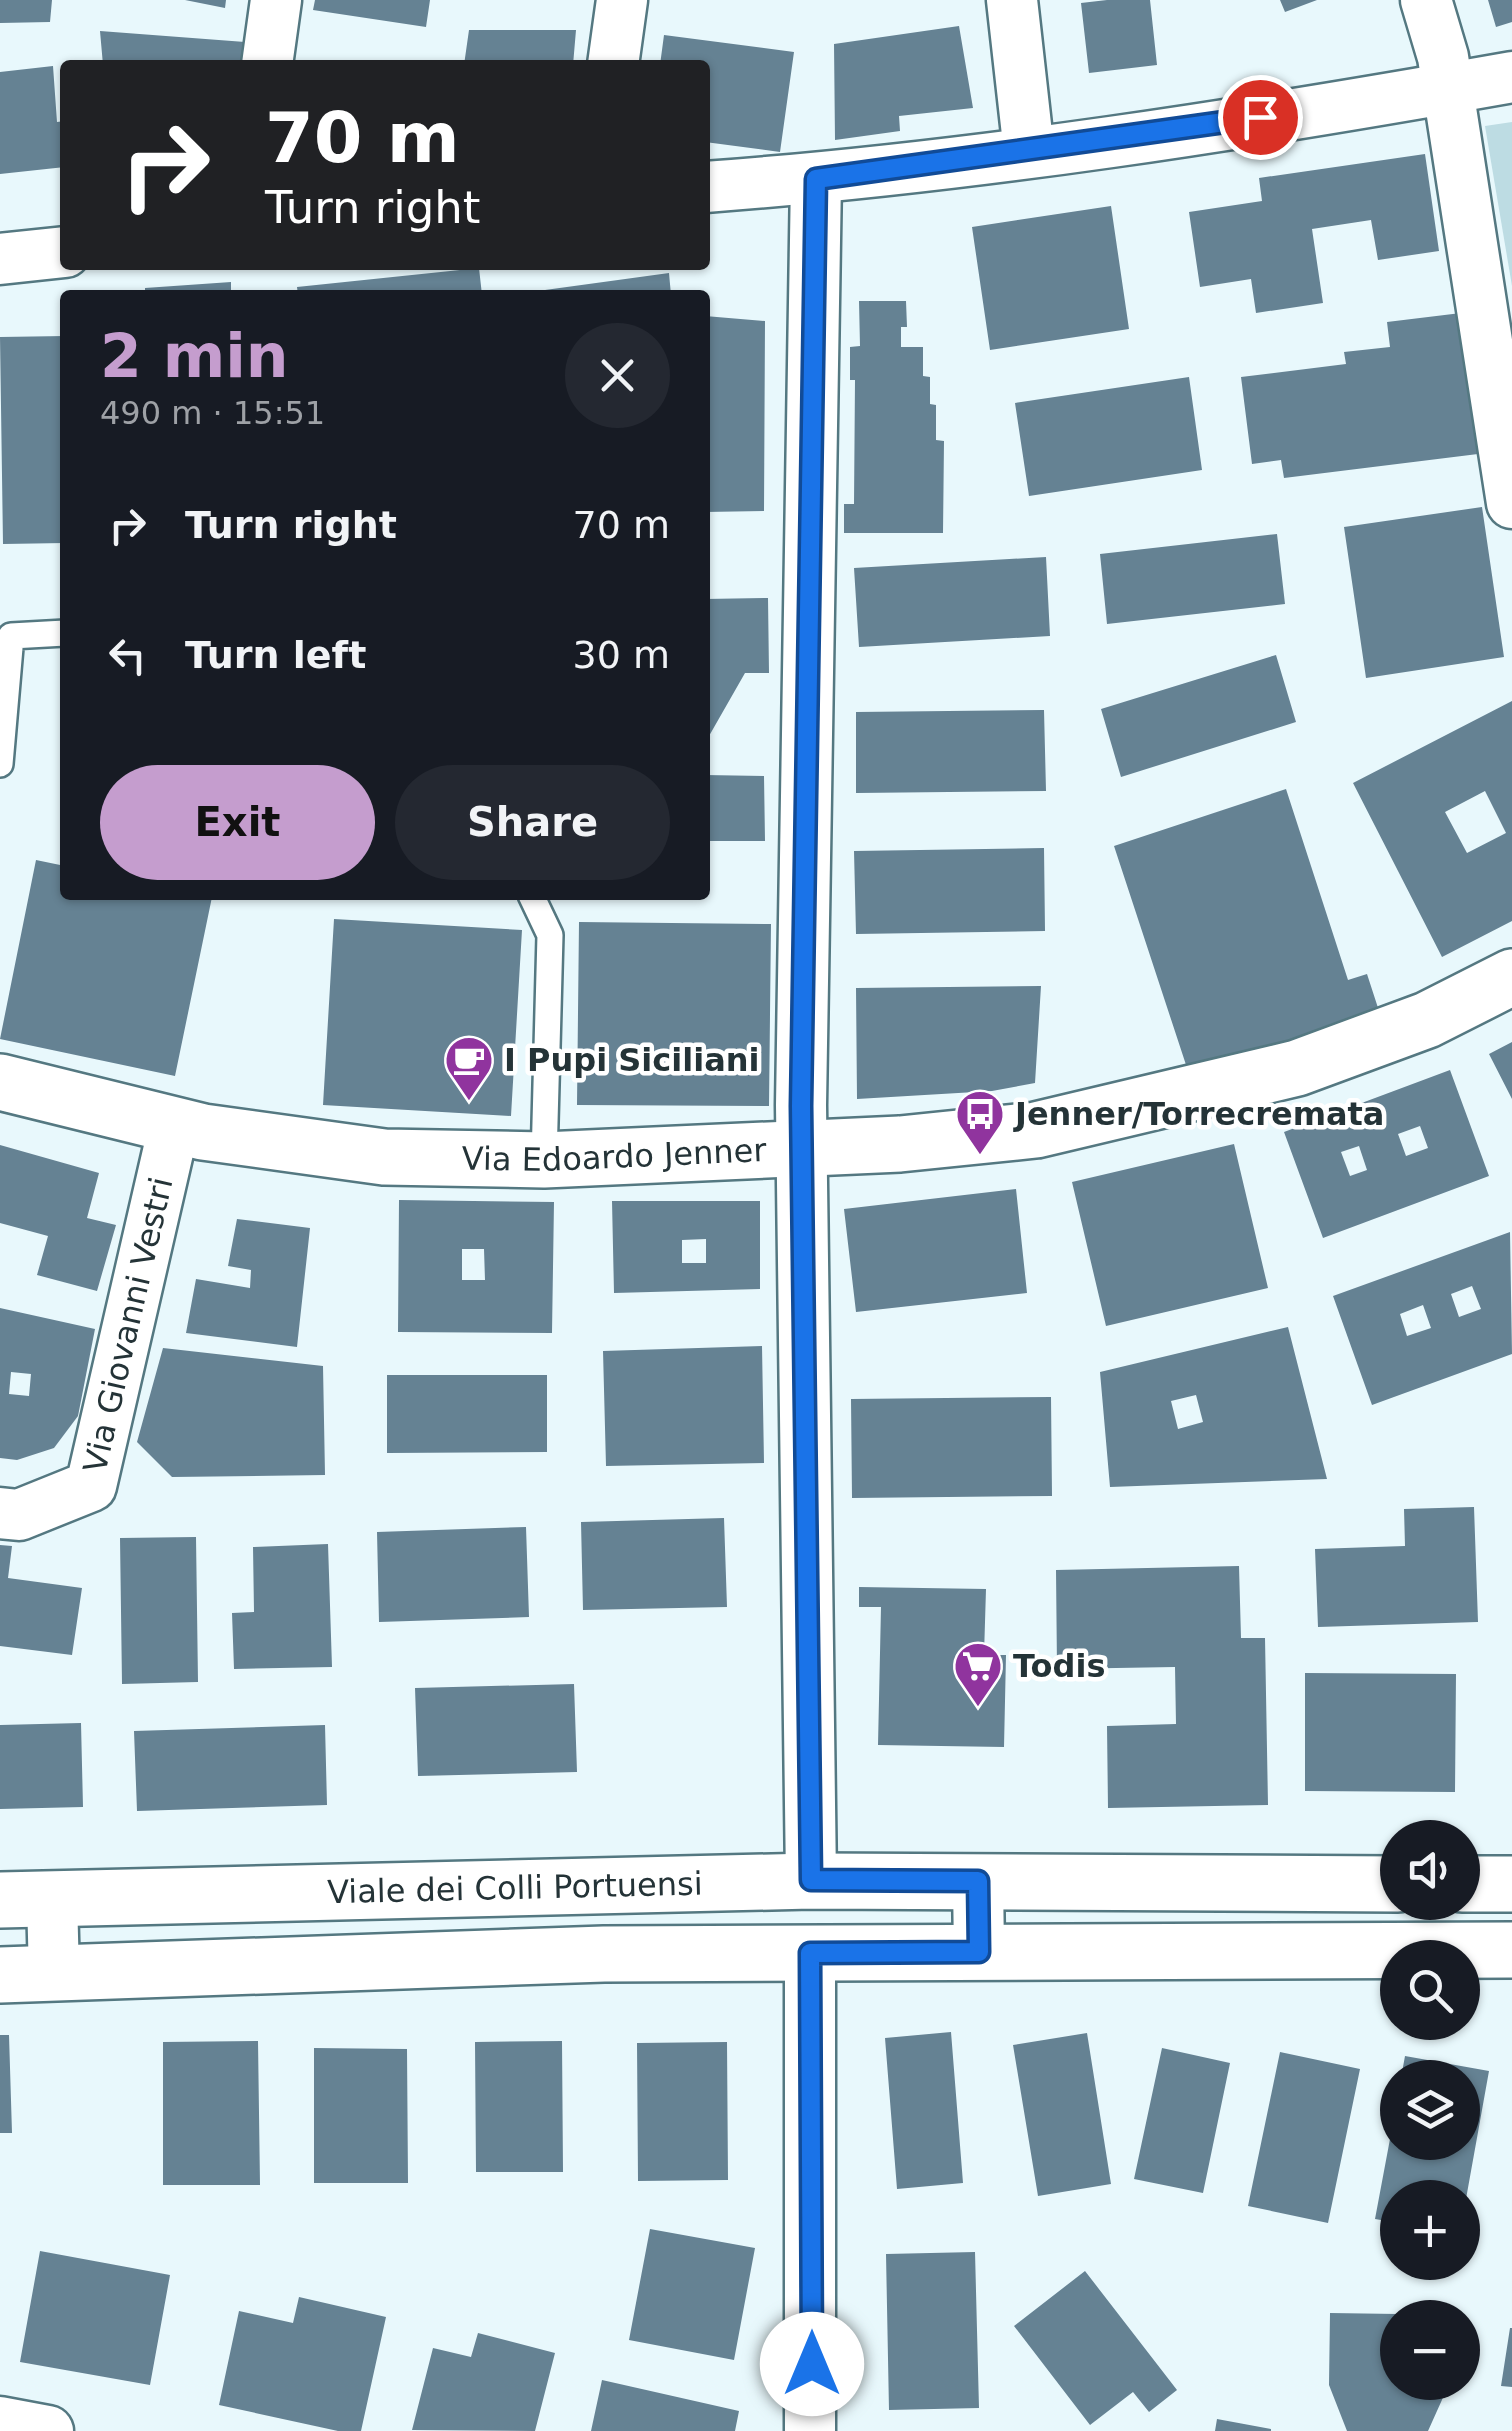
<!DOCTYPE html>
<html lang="en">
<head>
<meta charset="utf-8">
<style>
  body { margin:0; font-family:"DejaVu Sans",sans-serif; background:#242831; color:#f1f3f6; height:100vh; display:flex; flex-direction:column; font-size:38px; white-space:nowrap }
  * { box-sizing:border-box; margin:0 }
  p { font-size:32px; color:#9ea1a6 }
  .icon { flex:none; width:55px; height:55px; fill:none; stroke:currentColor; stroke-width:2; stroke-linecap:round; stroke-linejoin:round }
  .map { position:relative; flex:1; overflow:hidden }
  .sheet { position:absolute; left:60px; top:290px; width:650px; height:610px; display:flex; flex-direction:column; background:#171b24; border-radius:10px; box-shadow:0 2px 8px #0004 }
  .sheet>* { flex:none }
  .guide { position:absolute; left:60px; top:60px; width:650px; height:210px; border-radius:10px; box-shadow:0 2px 8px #0004; background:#202124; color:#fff; overflow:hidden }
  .buttons { position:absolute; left:1380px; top:1820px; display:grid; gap:20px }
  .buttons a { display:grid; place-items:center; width:100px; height:100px; border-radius:50%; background:#171b24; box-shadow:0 2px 8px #0004; font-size:50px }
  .pin { position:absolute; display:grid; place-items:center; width:85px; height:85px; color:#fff; margin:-42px; border:5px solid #fff; border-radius:50%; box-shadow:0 2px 10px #0007 }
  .me { position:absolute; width:110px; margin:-55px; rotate:0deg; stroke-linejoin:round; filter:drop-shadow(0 0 8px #0008) }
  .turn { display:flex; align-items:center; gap:35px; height:210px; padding:0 40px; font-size:45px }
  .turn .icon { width:130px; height:130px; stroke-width:2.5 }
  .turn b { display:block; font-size:70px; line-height:85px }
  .round { display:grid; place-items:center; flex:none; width:105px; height:105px; border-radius:52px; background:#242831 }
  .summary { display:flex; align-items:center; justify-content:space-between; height:170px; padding:0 40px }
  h1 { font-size:60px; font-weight:700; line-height:75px; color:#c59dce }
  .action { display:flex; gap:20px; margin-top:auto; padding:20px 40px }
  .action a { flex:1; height:115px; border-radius:60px; background:#c59dce; color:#111; font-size:40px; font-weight:700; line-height:115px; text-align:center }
  .action a+a { background:#242831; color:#f1f3f6 }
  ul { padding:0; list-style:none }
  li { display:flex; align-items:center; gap:30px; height:130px; padding:0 40px }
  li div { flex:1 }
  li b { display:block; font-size:38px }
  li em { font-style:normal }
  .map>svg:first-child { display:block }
  .green { fill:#bddce3 }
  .building { fill:#658293; fill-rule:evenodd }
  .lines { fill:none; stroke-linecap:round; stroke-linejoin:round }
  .service-casing { stroke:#547881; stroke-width:30 }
  .minor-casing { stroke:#547881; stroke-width:55 }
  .tertiary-casing { stroke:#547881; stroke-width:60 }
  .primary-casing { stroke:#547881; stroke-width:60 }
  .service { stroke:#fff; stroke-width:25 }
  .minor { stroke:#fff; stroke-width:50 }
  .tertiary { stroke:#fff; stroke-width:55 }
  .primary { stroke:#fff; stroke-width:55 }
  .route-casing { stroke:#114b97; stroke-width:25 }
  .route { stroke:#1a73e8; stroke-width:18 }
  .labels { text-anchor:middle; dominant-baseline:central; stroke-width:9; stroke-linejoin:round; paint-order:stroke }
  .poi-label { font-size:32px; font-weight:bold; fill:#243337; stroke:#fff; text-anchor:start }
  .street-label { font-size:32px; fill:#243337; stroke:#fff }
</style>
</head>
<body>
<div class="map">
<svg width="1512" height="2431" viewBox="0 0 1512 2431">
  <rect width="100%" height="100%" fill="#e8f8fc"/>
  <path class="green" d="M1512 122V286L1485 126Z"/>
  <path class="building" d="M0 0H52L50 22 0 23Z
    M185 0H226L225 8Z
    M315 0H430L426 27 313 10Z
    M1107 0H1150L1157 65 1089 73 1081 3Z
    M1280 0H1317L1285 12Z
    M1488 0H1512V22L1496 27Z
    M959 26 973 108 899 116 900 131 835 140 834 44Z
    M469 30H576L573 65H464Z
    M100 31 245 42 242 65H103Z
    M664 35 794 52 780 152 705 142V65H660Z
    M53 66 57 122 65 121V167L0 174V72Z
    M1425 154 1439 251 1378 260 1371 220 1312 229 1323 303 1256 313 1251 279 1200 287 1189 212 1262 201 1259 178Z
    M1111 206 1129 329 990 350 972 227Z
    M479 268 482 295H298L297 287Z
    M669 273 671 295H545V290Z
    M231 282V295H145V288Z
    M859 301H906L907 327H901V347H923V376L930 377V404L936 405V440L944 441 943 533H844V504H854L855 380H850V347L860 346Z
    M1461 313 1478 454 1284 478 1281 460 1252 464 1241 377 1346 364 1344 352 1390 347 1387 322Z
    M705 316 765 321 764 511 705 512Z
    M65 336V543L3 544 0 337Z
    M1189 377 1202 470 1029 496 1015 403Z
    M1482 507 1504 657 1366 678 1344 527Z
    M1277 534 1285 604 1107 624 1100 554Z
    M1046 557 1050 636 859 647 854 568Z
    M768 598 769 673H745L705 743V599Z
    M1276 655 1296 722 1121 777 1101 709Z
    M1512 701V921L1442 957 1353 783ZM1485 791 1506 833 1467 853 1445 812Z
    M1044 710 1046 791 856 793V712Z
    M705 775 764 776 765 841H705Z
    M1286 789 1348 980 1367 974 1380 1014 1190 1077 1114 846Z
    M1044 848 1045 931 856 934 854 851Z
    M36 860 65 866V895L212 897 175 1076 0 1039Z
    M334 919 522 930 511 1116 323 1105Z
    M579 922 771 924 769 1106 577 1105Z
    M1041 986 1035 1083 992 1091 857 1099 856 988Z
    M1512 1042V1099L1489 1054Z
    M1450 1070 1489 1176 1323 1238 1284 1132ZM1420 1126 1428 1148 1406 1156 1398 1134ZM1359 1146 1367 1170 1350 1176 1341 1152Z
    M1234 1144 1268 1288 1106 1326 1072 1182Z
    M0 1145 99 1173 87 1218 116 1225 97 1291 37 1275 48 1236 0 1223Z
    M1016 1189 1027 1293 856 1312 844 1209Z
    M399 1200 554 1202 552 1333 398 1332ZM462 1249H484L485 1280H462Z
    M612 1201H760V1289L614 1293ZM706 1239V1263H682V1240Z
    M237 1219 310 1228 297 1347 186 1333 196 1279 250 1288 251 1270 228 1266Z
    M1510 1232 1512 1354 1372 1405 1333 1296ZM1472 1286 1481 1309 1459 1317 1451 1294ZM1423 1305 1431 1328 1407 1336 1400 1314Z
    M0 1308 95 1329 78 1416 54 1448 17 1460 0 1458ZM11 1372 31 1374 29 1396 9 1394Z
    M1288 1327 1327 1479 1110 1487 1100 1372ZM1196 1395 1203 1422 1178 1429 1171 1401Z
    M762 1346 764 1463 606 1466 603 1351Z
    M163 1348 323 1366 325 1475 172 1477 137 1442Z
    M387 1375H547V1452L387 1453Z
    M1051 1397 1052 1496 852 1498 851 1399Z
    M1474 1507 1478 1622 1318 1627 1315 1549 1405 1546 1404 1509Z
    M724 1518 727 1607 583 1610 581 1522Z
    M526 1527 529 1617 379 1622 377 1532Z
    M196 1537 198 1682 122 1684 120 1538Z
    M328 1544 332 1667 234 1669 232 1613 254 1612 253 1547Z
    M0 1545 12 1546 8 1578 82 1588 72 1655 0 1646Z
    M1239 1566 1241 1638H1265L1268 1805 1108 1808 1107 1726 1176 1724 1175 1667 1057 1669 1056 1570Z
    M859 1587 986 1589 984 1655H1006L1004 1747 878 1745 881 1607H859Z
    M1305 1673 1456 1674 1455 1792 1305 1791Z
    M574 1684 577 1772 418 1776 415 1688Z
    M81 1723 83 1807 0 1809V1725Z
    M325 1725 327 1805 137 1811 134 1731Z
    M951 2032 963 2183 897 2189 885 2038Z
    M1087 2033 1111 2184 1038 2196 1013 2045Z
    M0 2035H9L12 2133H0Z
    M258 2041 260 2185H163V2042Z
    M562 2041 563 2172H476L475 2042Z
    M727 2042 728 2180 638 2181 637 2043Z
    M314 2048 407 2049 408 2183H314Z
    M1162 2048 1230 2063 1203 2193 1134 2179Z
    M1280 2052 1360 2069 1328 2223 1248 2206Z
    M1405 2056 1489 2071 1464 2210 1462 2198H1398V2223L1375 2219 1396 2107 1398 2142H1462V2078H1401Z
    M650 2229 755 2248 734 2360 629 2340Z
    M40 2251 170 2275 150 2385 20 2362Z
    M975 2252 979 2408 889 2410 886 2254Z
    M1085 2271 1177 2390 1149 2412 1133 2392 1090 2425 1014 2326Z
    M299 2297 386 2317 361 2431H338L219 2405 239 2311 293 2323Z
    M1330 2313 1398 2314V2382H1450L1428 2431H1347L1329 2385Z
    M1510 2328H1512V2387L1501 2386Z
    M478 2333 555 2353 535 2431 412 2430 433 2348 471 2357Z
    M602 2380 739 2411 735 2431H591Z
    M1217 2419 1271 2429V2431H1215Z"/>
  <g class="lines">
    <g class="service-casing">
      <path id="service" d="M0 764 11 636 65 633
        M531 895 550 935 544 1160"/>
    </g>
    <g class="minor-casing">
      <g id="minor">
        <path d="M1012 0 1029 152"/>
        <path d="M1426 0 1443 57 1512 503"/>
        <path d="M267 65 276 0"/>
        <path d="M613 65 622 0"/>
        <path d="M705 187C975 167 1246 124 1512 77"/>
        <path d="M0 259 65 252"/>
        <path id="s1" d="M0 1513 19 1515 91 1486 174 1126"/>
        <path d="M811 1881 801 1105 816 179"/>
        <path d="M978 1881 979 1952"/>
        <path d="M52 1899 54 1974"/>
        <path d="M810 1953V2431"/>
        <path d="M0 2422 48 2431"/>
      </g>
    </g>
    <g class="tertiary-casing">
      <g id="tertiary">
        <path id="s2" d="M0 1082 203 1132 384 1157 544 1160 900 1144 1036 1130 1297 1068 1427 1020 1512 977"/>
      </g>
    </g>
    <g class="primary-casing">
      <g id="primary">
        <path d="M1462 1884H1512"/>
        <path id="s3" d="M0 1900 811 1881 1398 1884"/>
        <path d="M0 1975 604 1954 1512 1950"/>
      </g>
    </g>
    <use href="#service" class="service"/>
    <use href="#minor" class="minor"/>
    <use href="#tertiary" class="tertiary"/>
    <use href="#primary" class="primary"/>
  </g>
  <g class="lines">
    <g class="route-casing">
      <path id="route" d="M812 2364 810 1953 979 1952 978 1881 811 1880 801 1106 816 179 1260 117"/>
    </g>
    <use href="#route" class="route"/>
  </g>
  <defs>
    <g id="cafe-pin" transform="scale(2.5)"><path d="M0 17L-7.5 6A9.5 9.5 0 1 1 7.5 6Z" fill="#90349e" stroke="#fff"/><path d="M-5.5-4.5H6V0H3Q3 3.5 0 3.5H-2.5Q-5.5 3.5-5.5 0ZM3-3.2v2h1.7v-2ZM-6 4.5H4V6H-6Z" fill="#fff"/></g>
    <g id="bus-pin" transform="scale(2.5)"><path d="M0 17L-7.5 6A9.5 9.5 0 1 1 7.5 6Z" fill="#90349e" stroke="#fff"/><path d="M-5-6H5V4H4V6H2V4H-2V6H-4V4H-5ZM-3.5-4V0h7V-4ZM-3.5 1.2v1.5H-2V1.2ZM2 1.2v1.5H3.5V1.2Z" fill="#fff"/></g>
    <g id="supermarket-pin" transform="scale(2.5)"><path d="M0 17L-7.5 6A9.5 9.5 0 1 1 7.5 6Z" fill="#90349e" stroke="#fff"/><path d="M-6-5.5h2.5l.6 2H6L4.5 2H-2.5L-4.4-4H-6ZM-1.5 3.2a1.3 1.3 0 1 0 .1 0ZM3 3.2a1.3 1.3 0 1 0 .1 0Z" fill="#fff"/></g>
  </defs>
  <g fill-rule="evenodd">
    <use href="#cafe-pin" x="469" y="1060"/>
    <use href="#bus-pin" x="980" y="1114"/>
    <use href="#supermarket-pin" x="978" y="1666"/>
  </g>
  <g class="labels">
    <g class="poi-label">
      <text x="504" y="1060">I Pupi Siciliani</text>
      <text x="1015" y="1114">Jenner/Torrecremata</text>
      <text x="1013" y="1666">Todis</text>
    </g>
    <g class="street-label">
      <text stroke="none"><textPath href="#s2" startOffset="622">Via Edoardo Jenner</textPath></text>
      <text stroke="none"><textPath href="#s1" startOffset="262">Via Giovanni Vestri</textPath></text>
      <text stroke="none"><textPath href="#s3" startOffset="515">Viale dei Colli Portuensi</textPath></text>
    </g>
  </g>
</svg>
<div class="buttons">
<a><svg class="icon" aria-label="sound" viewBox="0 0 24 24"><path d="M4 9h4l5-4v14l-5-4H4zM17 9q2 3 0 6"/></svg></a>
<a><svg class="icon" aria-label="search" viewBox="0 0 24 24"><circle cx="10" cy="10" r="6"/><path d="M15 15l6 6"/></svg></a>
<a><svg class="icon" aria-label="layers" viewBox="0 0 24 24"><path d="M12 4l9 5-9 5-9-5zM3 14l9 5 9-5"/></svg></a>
<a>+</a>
<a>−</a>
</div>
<div class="pin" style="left:1260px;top:117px;background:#d93025"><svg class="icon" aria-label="arrive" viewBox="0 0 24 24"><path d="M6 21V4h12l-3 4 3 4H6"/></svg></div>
<svg class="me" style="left:812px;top:2364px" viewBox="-20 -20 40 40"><circle r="19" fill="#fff"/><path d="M0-13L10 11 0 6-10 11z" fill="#1a73e8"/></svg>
<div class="guide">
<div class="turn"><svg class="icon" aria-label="right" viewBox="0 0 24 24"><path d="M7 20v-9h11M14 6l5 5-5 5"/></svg><div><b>70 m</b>Turn right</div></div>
</div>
<section class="sheet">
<div class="summary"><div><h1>2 min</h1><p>490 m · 15:51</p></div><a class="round"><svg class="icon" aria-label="close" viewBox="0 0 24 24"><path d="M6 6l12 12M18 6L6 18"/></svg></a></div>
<ul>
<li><svg class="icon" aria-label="right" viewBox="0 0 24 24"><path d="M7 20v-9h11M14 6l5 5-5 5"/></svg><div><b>Turn right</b></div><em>70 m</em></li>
<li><svg class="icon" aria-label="left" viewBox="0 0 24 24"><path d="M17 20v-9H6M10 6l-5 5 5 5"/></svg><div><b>Turn left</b></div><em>30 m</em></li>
</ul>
<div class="action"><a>Exit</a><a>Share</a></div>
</section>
</div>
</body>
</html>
